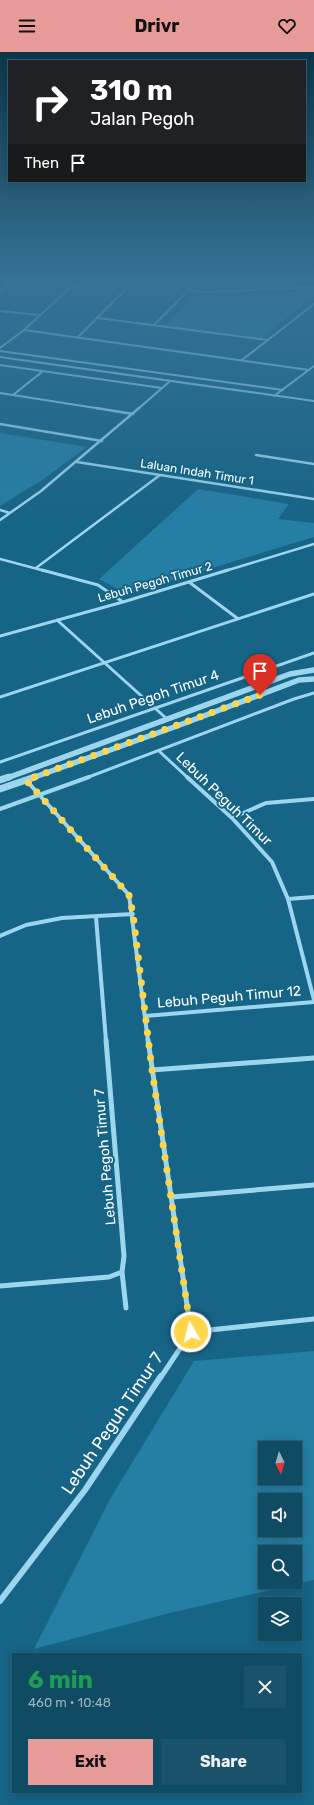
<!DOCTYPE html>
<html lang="en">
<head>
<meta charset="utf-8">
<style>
  body { margin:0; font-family:Rubik,sans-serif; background:#19526a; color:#f1f3f6; height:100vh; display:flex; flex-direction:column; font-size:15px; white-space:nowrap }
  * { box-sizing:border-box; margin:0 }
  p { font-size:13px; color:#9cb3bf }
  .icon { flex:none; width:22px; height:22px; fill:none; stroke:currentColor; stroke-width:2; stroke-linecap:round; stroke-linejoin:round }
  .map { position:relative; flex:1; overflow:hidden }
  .drawer { position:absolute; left:12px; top:1601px; width:290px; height:140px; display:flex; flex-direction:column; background:#104b64; border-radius:0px; box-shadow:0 2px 10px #0003,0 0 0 1px #306378 }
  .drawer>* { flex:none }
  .guide { position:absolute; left:8px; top:8px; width:298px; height:122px; border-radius:0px; box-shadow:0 2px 10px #0003,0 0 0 1px #306378; background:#202124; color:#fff; overflow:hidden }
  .needle { width:26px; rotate:175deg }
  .tools { position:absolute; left:258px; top:1389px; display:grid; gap:8px }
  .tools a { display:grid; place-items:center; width:44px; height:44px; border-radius:0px; background:#104b64; box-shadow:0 2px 10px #0003,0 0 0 1px #306378; font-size:20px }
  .pin { position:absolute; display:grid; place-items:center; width:34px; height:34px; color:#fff; margin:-41px -17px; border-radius:50% 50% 50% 0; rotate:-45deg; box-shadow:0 0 4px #0007 }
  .pin .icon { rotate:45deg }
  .me { position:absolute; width:44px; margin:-22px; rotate:352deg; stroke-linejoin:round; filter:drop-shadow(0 0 3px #0008) }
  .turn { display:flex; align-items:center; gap:14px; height:84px; padding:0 16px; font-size:18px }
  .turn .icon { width:52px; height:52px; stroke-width:2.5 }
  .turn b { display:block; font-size:28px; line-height:34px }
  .then { display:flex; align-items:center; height:38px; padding:0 16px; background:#0003; gap:8px; font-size:15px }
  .round { display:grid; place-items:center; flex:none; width:42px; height:42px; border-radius:0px; background:#19526a }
  .headline { display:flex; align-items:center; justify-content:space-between; height:68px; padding:0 16px }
  h1 { font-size:24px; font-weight:700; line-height:30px; color:#1e9e55 }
  .primary-button { display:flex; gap:8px; margin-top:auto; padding:8px 16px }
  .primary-button a { flex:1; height:46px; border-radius:0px; background:#e69b98; color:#111; font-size:16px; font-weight:700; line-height:46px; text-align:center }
  .primary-button a+a { background:#19526a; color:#f1f3f6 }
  header { display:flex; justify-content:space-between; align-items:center; height:52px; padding:0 16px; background:#e69b98; color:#111; font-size:18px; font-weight:700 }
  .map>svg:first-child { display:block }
  .green { fill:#257ea4; fill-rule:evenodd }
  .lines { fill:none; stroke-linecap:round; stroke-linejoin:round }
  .minor-far5 { stroke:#9cd6ee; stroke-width:2 }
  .minor-far4 { stroke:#9cd6ee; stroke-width:2.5 }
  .minor-far3 { stroke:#9cd6ee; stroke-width:3 }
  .minor-far2 { stroke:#9cd6ee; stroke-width:4 }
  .minor-far1 { stroke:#9cd6ee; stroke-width:5 }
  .minor { stroke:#9cd6ee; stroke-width:6 }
  .tertiary-far1 { stroke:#9cd6ee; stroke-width:5.5 }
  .tertiary { stroke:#9cd6ee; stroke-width:7 }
  .route { stroke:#ffd54a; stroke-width:7; stroke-dasharray:0 12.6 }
  .labels { text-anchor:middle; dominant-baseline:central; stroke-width:4; stroke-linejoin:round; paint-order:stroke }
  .far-street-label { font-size:12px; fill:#fff; stroke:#166486 }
  .street-label { font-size:14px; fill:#fff; stroke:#166486 }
  .near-street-label { font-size:17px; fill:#fff; stroke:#166486 }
</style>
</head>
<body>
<header><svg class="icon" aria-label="menu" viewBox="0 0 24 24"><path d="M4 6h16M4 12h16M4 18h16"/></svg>Drivr<svg class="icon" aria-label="heart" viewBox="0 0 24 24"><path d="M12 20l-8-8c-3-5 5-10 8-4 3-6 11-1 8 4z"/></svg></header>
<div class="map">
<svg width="314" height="1753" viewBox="0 0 314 1753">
  <rect width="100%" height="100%" fill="#166486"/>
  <path class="green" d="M314 239V244L262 286 166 274 193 244 204 245Z
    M0 381 87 395 42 428 0 454Z
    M198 437 289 452 278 467 314 471V485L127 542 99 527Z
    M314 1299V1528L170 1561 34 1597 110 1447 194 1309ZM265 1396H295V1426H265ZM265 1448H295V1478H265ZM265 1500H295V1530H265Z"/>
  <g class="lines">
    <path class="minor-far5" d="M5 230 11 231
      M187 238 206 240 314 235
      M0 239 12 230
      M0 259 39 263
      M98 266 268 288
      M154 273 194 233V230
      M24 278 309 318
      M78 285 133 230
      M0 296 24 278 71 235 98 230
      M0 299 283 338
      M0 305 314 349
      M242 308 314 252
      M0 313 162 336
      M0 341 102 357
      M13 343 43 319
      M274 344 314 314
      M138 357 169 330"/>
    <path class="minor-far4" d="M96 356 133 362
      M0 372 102 389
      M256 403 314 412
      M77 410 314 447
      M0 458 10 461
      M0 468 41 439 139 356
      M0 507 45 519
      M36 516 160 423
      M225 519 314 492"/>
    <path class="minor-far3" d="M42 518 98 533 123 550
      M189 530 237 566
      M57 568 167 667
      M0 584 123 550 228 518
      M0 645 314 542
      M159 699 188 726
      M0 710 314 601
      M86 726 294 647 314 641"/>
    <path class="minor-far2" d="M187 725 232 766 272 810 288 847 314 948
      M26 728 129 843 148 989
      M0 757 89 725
      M232 766 266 751 314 747
      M288 847 314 845
      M96 865 106 989
      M0 884 26 873 62 866 133 862
      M145 964 314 950"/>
    <path class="minor-far1" d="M148 988 191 1280 161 1325
      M152 1018 314 1006
      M172 1145 314 1133
      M122 1220 126 1256
      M0 1234 109 1225 122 1220 124 1204 106 988
      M191 1280 314 1267"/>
    <path class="minor" d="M0 1549 85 1438 161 1324"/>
    <path class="tertiary-far1" d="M7 726 290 622 314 618
      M32 726 177 674 299 628 314 627"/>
    <path class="tertiary" d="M0 728 9 725
      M0 737 35 725"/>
  </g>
  <linearGradient id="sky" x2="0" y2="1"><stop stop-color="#0c374a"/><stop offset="0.48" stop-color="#367295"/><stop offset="1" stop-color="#367295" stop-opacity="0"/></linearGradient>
  <rect width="314" height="475" fill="url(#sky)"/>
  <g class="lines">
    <path class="route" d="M191 1280 152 1018 133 862 129 843 26 728 260 643"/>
  </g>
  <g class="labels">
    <g class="far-street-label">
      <text transform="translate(197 420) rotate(9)">Laluan Indah Timur 1</text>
      <text transform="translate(155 530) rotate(-16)">Lebuh Pegoh Timur 2</text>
    </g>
    <g class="street-label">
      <text transform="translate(153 645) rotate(-19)">Lebuh Pegoh Timur 4</text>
      <text transform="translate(224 747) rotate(44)">Lebuh Peguh Timur</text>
      <text transform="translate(229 945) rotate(-5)">Lebuh Peguh Timur 12</text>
      <text transform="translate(105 1105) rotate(-95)">Lebuh Pegoh Timur 7</text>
    </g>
    <g class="near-street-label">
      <text transform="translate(112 1371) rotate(-56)">Lebuh Peguh Timur 7</text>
    </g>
  </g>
</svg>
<div class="tools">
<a><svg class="needle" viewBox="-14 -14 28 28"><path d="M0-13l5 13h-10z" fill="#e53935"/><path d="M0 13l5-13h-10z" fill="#9cb3bf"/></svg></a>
<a><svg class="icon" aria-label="sound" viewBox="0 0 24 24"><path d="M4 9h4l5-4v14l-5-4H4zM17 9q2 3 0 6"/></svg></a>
<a><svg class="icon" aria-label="search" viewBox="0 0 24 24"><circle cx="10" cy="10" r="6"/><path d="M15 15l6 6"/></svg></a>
<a><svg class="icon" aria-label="layers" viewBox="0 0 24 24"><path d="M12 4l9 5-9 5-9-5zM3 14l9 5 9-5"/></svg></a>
</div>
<div class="pin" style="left:260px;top:643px;background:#d93025"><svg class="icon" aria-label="arrive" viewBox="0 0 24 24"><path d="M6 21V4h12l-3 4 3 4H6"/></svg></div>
<svg class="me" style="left:191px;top:1280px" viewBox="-20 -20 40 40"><circle r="17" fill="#ffd54a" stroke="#fff" stroke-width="3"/><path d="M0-11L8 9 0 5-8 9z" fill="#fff"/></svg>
<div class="guide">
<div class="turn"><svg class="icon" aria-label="right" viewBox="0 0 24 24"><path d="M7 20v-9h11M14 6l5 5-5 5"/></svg><div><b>310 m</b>Jalan Pegoh</div></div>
<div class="then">Then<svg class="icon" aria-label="arrive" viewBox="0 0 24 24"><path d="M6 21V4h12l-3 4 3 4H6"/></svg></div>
</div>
<section class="drawer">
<div class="headline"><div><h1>6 min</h1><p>460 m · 10:48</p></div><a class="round"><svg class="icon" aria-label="close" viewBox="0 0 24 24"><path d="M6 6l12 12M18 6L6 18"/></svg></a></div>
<div class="primary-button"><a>Exit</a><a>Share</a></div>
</section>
</div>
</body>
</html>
